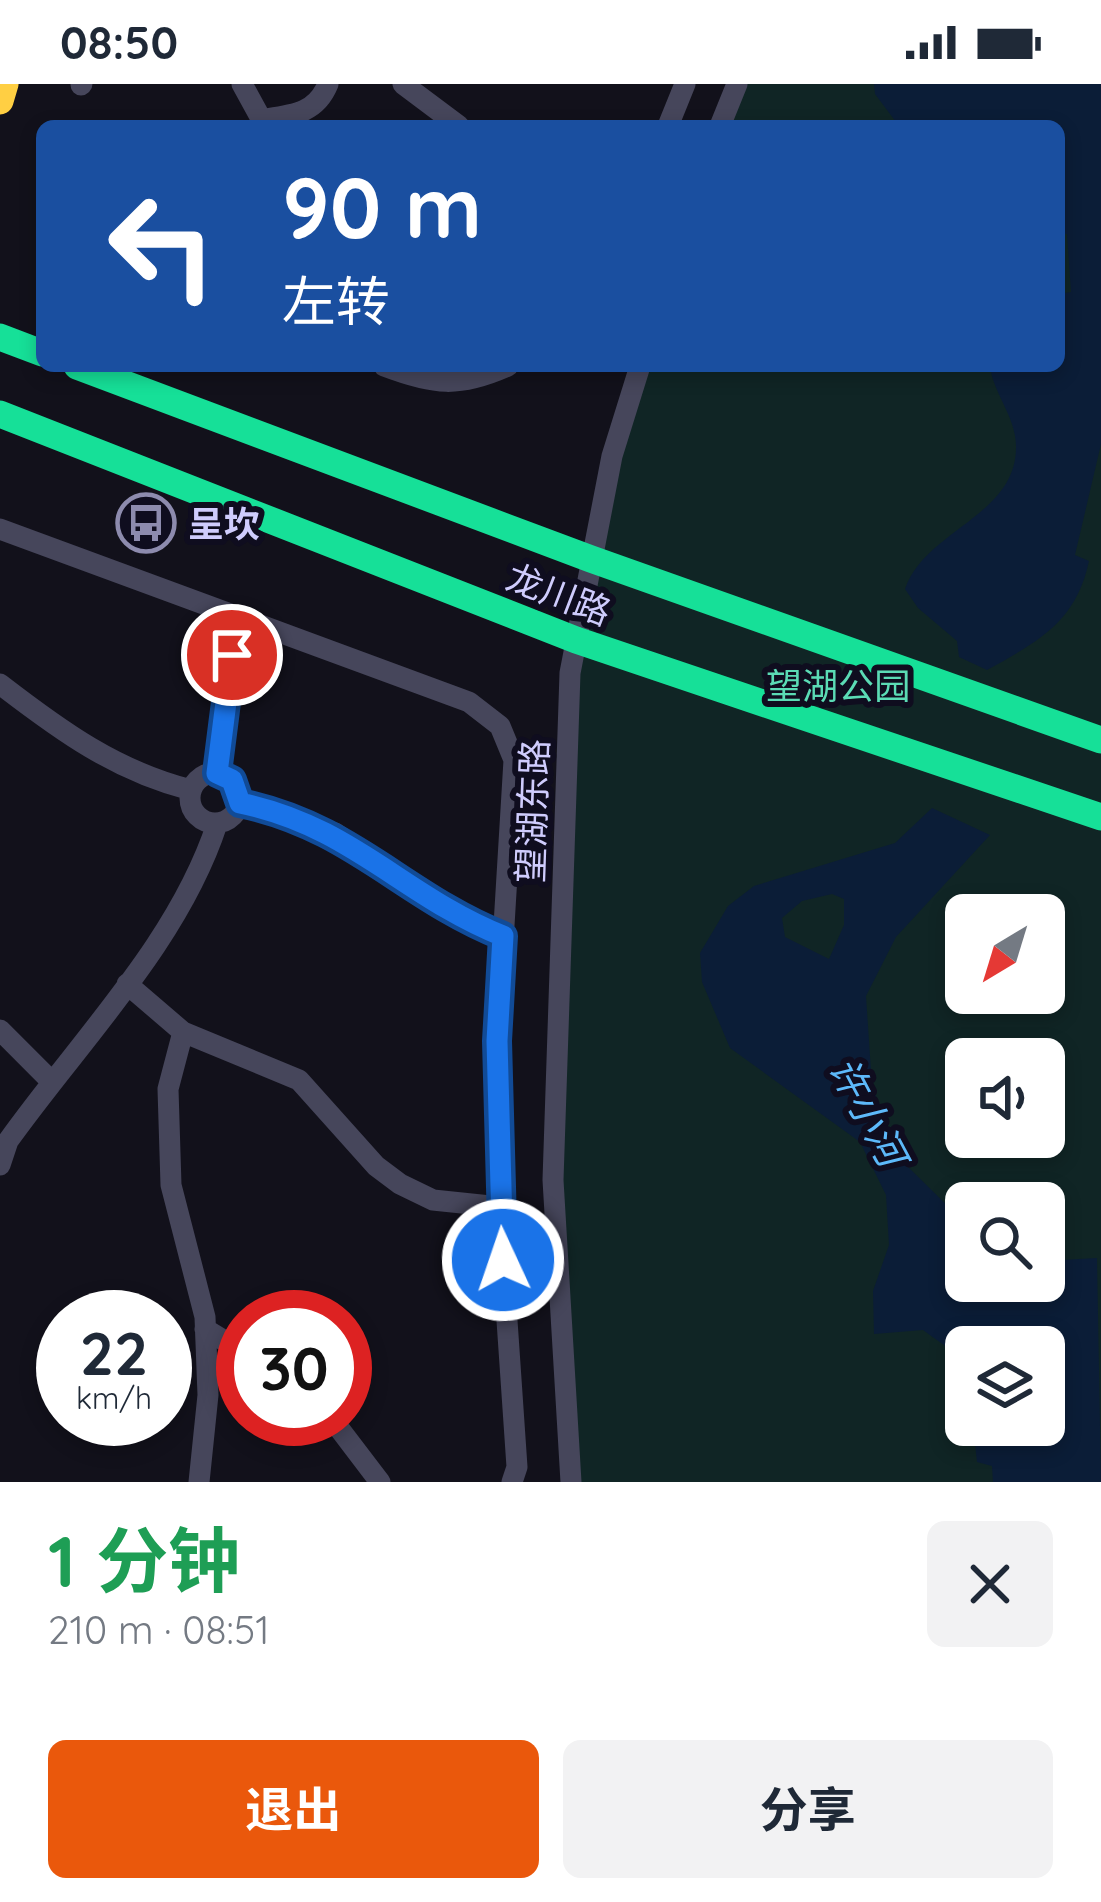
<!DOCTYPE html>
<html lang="zh">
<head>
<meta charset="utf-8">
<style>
  body { margin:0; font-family:Quicksand,"Noto Sans SC",sans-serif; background:#f2f2f3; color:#1f2937; height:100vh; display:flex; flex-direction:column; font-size:45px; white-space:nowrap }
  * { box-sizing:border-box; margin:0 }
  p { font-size:39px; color:#747a83 }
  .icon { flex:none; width:66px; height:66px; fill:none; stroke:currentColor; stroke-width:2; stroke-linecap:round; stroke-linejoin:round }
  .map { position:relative; height:1398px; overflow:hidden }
  .drawer { display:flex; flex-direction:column; background:#fff; flex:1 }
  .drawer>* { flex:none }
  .hud { position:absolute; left:36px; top:36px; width:1029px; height:252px; border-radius:18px; box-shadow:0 6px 18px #0003; background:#1a4fa0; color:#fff; overflow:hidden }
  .needle { width:78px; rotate:218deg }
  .fabs { position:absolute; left:945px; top:810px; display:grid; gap:24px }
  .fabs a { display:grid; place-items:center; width:120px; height:120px; border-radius:18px; background:#fff; box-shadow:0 6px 18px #0003; font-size:60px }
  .speed { position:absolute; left:36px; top:1206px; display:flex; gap:24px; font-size:60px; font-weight:700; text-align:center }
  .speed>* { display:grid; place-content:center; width:156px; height:156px; border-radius:50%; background:#fff; box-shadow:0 6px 18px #0003; line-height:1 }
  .speed small { font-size:30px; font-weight:400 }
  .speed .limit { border:18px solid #d22; background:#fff; color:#111 }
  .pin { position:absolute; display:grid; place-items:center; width:102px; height:102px; color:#fff; margin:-51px; border:6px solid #fff; border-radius:50%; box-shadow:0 3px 12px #0007 }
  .me { position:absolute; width:132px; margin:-66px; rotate:357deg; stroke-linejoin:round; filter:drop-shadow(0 0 9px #0008) }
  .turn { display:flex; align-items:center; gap:42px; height:252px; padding:0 48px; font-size:54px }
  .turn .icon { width:156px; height:156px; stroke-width:2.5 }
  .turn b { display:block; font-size:84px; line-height:102px }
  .round { display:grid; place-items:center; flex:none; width:126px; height:126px; border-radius:18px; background:#f2f2f3 }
  .overview { display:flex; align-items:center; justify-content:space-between; height:204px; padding:0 48px }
  h1 { font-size:72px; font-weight:700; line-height:90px; color:#1e9e55 }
  .cta { display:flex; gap:24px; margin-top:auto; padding:24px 48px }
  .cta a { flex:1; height:138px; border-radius:18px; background:#ea580c; color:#fff; font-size:48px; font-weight:700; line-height:138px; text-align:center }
  .cta a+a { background:#f2f2f3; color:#1f2937 }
  .status { display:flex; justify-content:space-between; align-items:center; height:84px; padding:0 60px; background:#fff; direction:ltr }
  .status svg { height:33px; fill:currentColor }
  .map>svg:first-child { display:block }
  .green { fill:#102525; fill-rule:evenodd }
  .water { fill:#0b1d37; fill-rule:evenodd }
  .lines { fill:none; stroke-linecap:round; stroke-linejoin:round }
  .street { stroke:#46465b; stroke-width:21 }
  .fast { stroke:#16e098; stroke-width:27 }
  .slow { stroke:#ffcf43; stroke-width:27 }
  .route-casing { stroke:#114b97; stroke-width:30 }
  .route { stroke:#1a73e8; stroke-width:21 }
  .labels { text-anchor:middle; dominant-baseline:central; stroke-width:12; stroke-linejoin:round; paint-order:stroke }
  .poi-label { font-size:36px; font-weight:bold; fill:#cfccfd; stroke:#0f0d1f; text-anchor:start }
  .street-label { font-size:36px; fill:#cfccfd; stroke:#0f0d1f }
  .park-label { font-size:36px; fill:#5bdbb5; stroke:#0f0d1f }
  .water-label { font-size:39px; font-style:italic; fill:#5db9fa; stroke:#0f0d1f }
</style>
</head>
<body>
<div class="status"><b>08:50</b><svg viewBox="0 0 49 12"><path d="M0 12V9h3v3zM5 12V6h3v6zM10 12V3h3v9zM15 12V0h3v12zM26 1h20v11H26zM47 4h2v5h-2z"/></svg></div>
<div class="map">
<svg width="1101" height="1398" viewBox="0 0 1101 1398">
  <rect width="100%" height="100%" fill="#12111b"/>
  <path class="green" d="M737 0H1101V1398H571L553 1096 570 589 640 282H1059V42H720ZM966 831H1044V909H966ZM966 975H1044V1053H966ZM966 1119H1044V1197H966ZM966 1263H1044V1341H966Z"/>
  <path class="water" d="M874 0H1101V360L1075 471 1089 477C1076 538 1039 557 987 586L959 573 957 557 918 524 905 505C925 446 1017 432 1016 362 1016 333 993 309 990 282H1059V210L1071 208 1067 150H1059V42H899L875 10Z
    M932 724 990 751 896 853 866 912 872 1002 901 1076 966 1140V1197H1044V1177L1097 1174 1101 1398H993L992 1382 977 1378 973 1341H1044V1263H966V1277L923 1246 874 1250 873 1207 889 1161 886 1111 860 1058 730 964 702 898 700 869 728 822 754 802 895 759ZM832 810 844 815V841L829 875 785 853 782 834 802 817Z"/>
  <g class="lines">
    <path class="street" d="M242 0 265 42
      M403 0 459 42
      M81 1 82 0
      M265 35C294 31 316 29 328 0
      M668 42 685 0
      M720 42 737 0
      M384 282C434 301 459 304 508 282
      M0 445 469 618 500 642 514 676 497 957 500 1134 517 1383 512 1398
      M0 600C61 647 116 687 191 706
      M190 714a25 25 0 1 1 50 0a25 25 0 1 1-50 0Z
      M217 689 237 532
      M240 719 335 749 455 832 503 852
      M127 900 183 948 299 996 376 1082 400 1100 433 1116 500 1123
      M0 946 51 997
      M183 948 168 1005 171 1101 205 1233 208 1311 199 1398
      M0 1081 8 1057C80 956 178 859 217 740
      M205 1245 243 1268
      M332 1335 380 1398
      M571 1398 553 1096 570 589 612 372 640 282"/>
    <path class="fast" d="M0 253 42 269
      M77 282 591 475 1101 656
      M0 330 576 556 1101 733"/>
    <path class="slow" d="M0 17 5 0"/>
  </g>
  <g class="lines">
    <g class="route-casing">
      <path id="route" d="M232 571 217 689 232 696 240 719C352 742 403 812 503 852L497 957 503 1176"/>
    </g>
    <use href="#route" class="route"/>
  </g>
  <defs>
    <g id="bus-ring" transform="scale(3)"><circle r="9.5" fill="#0f0d1f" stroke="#8d8bae" stroke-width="1.5"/><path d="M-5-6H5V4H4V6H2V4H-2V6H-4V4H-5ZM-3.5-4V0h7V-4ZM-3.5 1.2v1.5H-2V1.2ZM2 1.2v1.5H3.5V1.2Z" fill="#8d8bae"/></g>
  </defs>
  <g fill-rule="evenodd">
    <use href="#bus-ring" x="146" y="439"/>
  </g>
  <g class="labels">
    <g class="poi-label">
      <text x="188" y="439">呈坎</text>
    </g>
    <g class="street-label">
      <text transform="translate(559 510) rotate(21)">龙川路</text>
      <text transform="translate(532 727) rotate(-88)">望湖东路</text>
    </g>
    <g class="park-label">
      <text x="838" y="601">望湖公园</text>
    </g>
    <g class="water-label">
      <text transform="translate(868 1027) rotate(62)">许小河</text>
    </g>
  </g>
</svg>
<div class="fabs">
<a><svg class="needle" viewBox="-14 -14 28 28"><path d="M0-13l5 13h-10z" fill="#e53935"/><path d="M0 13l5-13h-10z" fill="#747a83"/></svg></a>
<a><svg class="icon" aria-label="sound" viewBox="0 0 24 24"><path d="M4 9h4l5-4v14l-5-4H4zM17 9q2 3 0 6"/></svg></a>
<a><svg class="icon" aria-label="search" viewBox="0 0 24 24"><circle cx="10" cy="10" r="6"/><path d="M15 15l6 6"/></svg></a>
<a><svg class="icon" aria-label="layers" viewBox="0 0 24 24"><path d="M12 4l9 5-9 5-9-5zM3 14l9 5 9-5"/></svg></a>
</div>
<div class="speed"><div>22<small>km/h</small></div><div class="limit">30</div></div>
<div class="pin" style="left:232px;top:571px;background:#d93025"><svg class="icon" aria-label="arrive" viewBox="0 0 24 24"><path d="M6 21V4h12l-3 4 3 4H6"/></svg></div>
<svg class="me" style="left:503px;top:1176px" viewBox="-20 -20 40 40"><circle r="17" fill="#1a73e8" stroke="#fff" stroke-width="3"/><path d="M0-11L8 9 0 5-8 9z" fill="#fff"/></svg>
<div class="hud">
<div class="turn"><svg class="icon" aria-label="left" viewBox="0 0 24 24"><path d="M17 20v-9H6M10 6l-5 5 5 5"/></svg><div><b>90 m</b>左转</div></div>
</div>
</div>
<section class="drawer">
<div class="overview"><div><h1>1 分钟</h1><p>210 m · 08:51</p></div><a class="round"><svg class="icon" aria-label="close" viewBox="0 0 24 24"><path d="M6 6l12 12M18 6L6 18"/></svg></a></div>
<div class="cta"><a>退出</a><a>分享</a></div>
</section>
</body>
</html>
